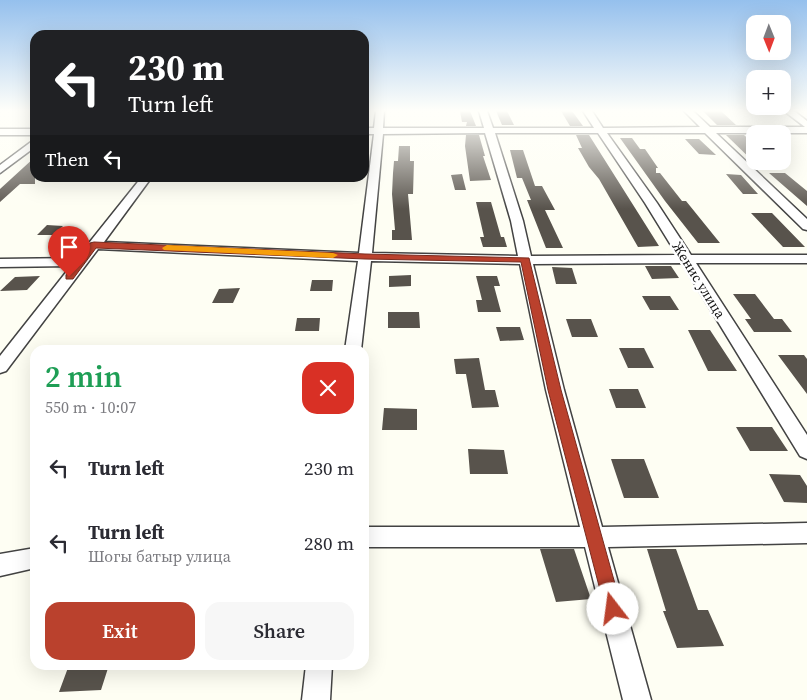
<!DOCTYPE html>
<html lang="en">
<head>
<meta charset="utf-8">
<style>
  body { margin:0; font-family:"Source Serif 4",serif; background:#f7f7f7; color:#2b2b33; height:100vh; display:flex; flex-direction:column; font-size:19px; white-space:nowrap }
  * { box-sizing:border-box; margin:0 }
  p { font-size:16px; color:#7c7c81 }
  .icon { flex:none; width:28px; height:28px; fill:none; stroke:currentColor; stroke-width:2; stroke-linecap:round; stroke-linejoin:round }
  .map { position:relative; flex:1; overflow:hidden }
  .panel { position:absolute; left:30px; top:345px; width:339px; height:325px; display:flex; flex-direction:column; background:#fff; border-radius:15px; box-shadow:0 5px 20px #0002 }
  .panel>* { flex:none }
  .hud { position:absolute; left:30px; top:30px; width:339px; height:152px; border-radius:15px; box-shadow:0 5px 20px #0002; background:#202124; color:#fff; overflow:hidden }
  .needle { width:32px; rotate:179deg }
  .buttons { position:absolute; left:746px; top:15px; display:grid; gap:10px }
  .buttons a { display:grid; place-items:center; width:45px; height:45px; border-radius:10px; background:#fff; box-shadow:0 5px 20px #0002; font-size:25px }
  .pin { position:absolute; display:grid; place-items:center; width:42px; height:42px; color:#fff; margin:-51px -21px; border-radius:50% 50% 50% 0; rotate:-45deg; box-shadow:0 0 5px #0007 }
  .pin .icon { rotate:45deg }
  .me { position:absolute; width:55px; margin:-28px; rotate:345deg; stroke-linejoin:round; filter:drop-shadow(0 0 4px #0008) }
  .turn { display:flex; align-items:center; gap:18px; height:105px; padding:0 15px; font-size:22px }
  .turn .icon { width:65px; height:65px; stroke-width:2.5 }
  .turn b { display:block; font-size:35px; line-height:42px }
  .then { display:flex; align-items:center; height:48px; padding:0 15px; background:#0003; gap:10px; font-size:19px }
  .round { display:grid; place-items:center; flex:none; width:52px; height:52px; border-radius:15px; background:#f7f7f7 }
  .head { display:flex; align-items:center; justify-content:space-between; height:85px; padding:0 15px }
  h1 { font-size:30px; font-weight:600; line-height:38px; color:#1e9e55 }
  .button { display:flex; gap:10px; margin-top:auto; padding:10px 15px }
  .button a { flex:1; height:58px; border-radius:15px; background:#ba412d; color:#fff; font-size:20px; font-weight:600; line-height:58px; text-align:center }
  .button a+a { background:#f7f7f7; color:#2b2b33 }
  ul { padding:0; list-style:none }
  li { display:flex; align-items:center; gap:15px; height:75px; padding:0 15px }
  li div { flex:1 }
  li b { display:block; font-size:19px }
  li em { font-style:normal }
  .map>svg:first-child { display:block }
  .building { fill:#58534c }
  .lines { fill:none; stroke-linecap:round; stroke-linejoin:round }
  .minor-casing { stroke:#434343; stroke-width:3 }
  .minor { fill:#fff; fill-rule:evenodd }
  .route { fill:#ba412d; stroke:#792a1d }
  .slow { fill:#f59e0b }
  .labels { text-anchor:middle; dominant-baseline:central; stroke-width:5; stroke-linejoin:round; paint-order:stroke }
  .street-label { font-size:14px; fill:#101010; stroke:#fff }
</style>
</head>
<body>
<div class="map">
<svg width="807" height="700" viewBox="0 0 807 700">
  <rect width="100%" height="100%" fill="#fefef3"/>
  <path class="building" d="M460 111H470L476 126H466L467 122H462Z
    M496 111H507L514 125H502Z
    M561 111H572L583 126H570Z
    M703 111H721L736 125H717Z
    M466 135H479L485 156H483L491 180 470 181 465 146Z
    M576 135H589L659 246 638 247 599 179 589 167 578 148H582Z
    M726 135H744L754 144H748L755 151V161H768L777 169H761Z
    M620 138H632L640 149H645L658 168H656V173H660L682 201H686L720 243H698L665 201Z
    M685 139H699L716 155 699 154Z
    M399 146H410V161H414L413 194H408L412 240H392V230H395L392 194 393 173 394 161H398Z
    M510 150H523L535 186H542L555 210H545L563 248H546L527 200H531L522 178H517Z
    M35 157V184H20L0 202V189Z
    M769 173H785L807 191V206Z
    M462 174 466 190H455L451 175Z
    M726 174 741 175 758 194H743Z
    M476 202H491L501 237H504L507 247H483L480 237H484Z
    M751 213H772L805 247H783Z
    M47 225 63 226 54 235H37Z
    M645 266H671L679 278 652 279Z
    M552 267 572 268 577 284H556Z
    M411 275V286L389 287V276Z
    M40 276 27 290 0 291 15 277Z
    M476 276H497L500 286H494L501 312H478L476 300H482Z
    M312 280H333L332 291H310Z
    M240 288 233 303H212L219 289Z
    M733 294H755L774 319H782L792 332H754L745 319H751Z
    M642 296H670L679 310H650Z
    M388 312H419L420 328H388Z
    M297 318H320L319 331H295Z
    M566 319H591L598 337H572Z
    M496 327H520L524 340 500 341Z
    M688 330H710L737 371H708Z
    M619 348H644L654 368H628Z
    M778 355H804L807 359V394Z
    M479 358 485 390H495L499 407 472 408 466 374H456L454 359Z
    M609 389H638L646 408H616Z
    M384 408 417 409V430H382Z
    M736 427H772L788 451H750Z
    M468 449 504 450 508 474H470Z
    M611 459H644L659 498H624Z
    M769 474 800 475 807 486V503L784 502Z
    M540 549H574L591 599 556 602Z
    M647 549H676L698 610H708L724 646 677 648 663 611H666Z
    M69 665H109L101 690 59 692Z"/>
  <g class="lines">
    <g class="minor-casing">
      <path id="minor" d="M376 111H384L383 128H484L479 111H487L493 128H594L583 111H592L603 128 700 127 684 111H693L710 127H805L784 111H794L807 121V133H716L807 219V230L803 229 705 133H607L657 203 691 255H807V263H696L807 435V459L800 456 682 263 533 264 564 390 602 527 807 523V543L608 547 651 700H623L585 547H364V527H580L546 390 520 264 371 261 361 350H345L358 261 98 249 6 371 0 373V356L71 266 0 267V259L77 258 141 178H151L104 242 359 253 374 134H364V128H374ZM485 133 511 221 518 256 372 253 383 134ZM495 133H598L645 203 677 255 531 256 523 221Z
        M0 129H35V135H0Z
        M35 139V147L0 173V165Z
        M35 548V568L0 576V554Z
        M306 665H332L330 700H302Z"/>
    </g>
    <use href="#minor" class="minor"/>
  </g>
  <linearGradient id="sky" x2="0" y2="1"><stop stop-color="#95c0ed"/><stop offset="0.53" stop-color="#fffffa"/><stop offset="1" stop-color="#fffffa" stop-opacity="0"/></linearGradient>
  <rect width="807" height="209" fill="url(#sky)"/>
  <path class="route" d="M94 242 365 254 529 258 561 390 622 609 619 615 613 618 607 615 605 609 548 390 521 262 365 259 96 248 73 279H66V275L90 243Z"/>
  <path class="slow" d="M167 245 333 253 338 255 333 258 164 250 162 248Z"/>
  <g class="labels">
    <g class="street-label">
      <text transform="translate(699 280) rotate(58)">Женис улица</text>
    </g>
  </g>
</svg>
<div class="buttons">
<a><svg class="needle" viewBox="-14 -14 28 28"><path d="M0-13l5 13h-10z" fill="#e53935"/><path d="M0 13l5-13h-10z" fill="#7c7c81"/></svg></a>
<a>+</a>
<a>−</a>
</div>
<div class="pin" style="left:69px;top:277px;background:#d93025"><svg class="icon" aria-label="arrive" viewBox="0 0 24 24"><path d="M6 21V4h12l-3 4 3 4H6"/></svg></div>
<svg class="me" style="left:613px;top:609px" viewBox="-20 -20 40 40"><circle r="19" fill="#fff"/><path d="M0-13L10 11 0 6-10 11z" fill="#ba412d"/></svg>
<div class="hud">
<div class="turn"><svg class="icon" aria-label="left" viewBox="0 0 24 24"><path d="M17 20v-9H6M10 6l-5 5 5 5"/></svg><div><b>230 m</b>Turn left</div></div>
<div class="then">Then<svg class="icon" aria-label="left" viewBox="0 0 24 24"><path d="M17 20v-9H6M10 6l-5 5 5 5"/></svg></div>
</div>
<section class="panel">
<div class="head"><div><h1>2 min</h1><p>550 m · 10:07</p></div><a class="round" style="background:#d93025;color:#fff"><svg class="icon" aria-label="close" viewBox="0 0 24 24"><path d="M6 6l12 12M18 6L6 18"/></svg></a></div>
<ul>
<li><svg class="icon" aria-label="left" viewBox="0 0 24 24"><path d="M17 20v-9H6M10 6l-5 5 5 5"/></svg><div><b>Turn left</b></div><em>230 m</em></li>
<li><svg class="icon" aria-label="left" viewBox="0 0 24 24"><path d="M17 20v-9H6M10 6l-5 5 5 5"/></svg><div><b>Turn left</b><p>Шогы батыр улица</p></div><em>280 m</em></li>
</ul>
<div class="button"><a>Exit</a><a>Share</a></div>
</section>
</div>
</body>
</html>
